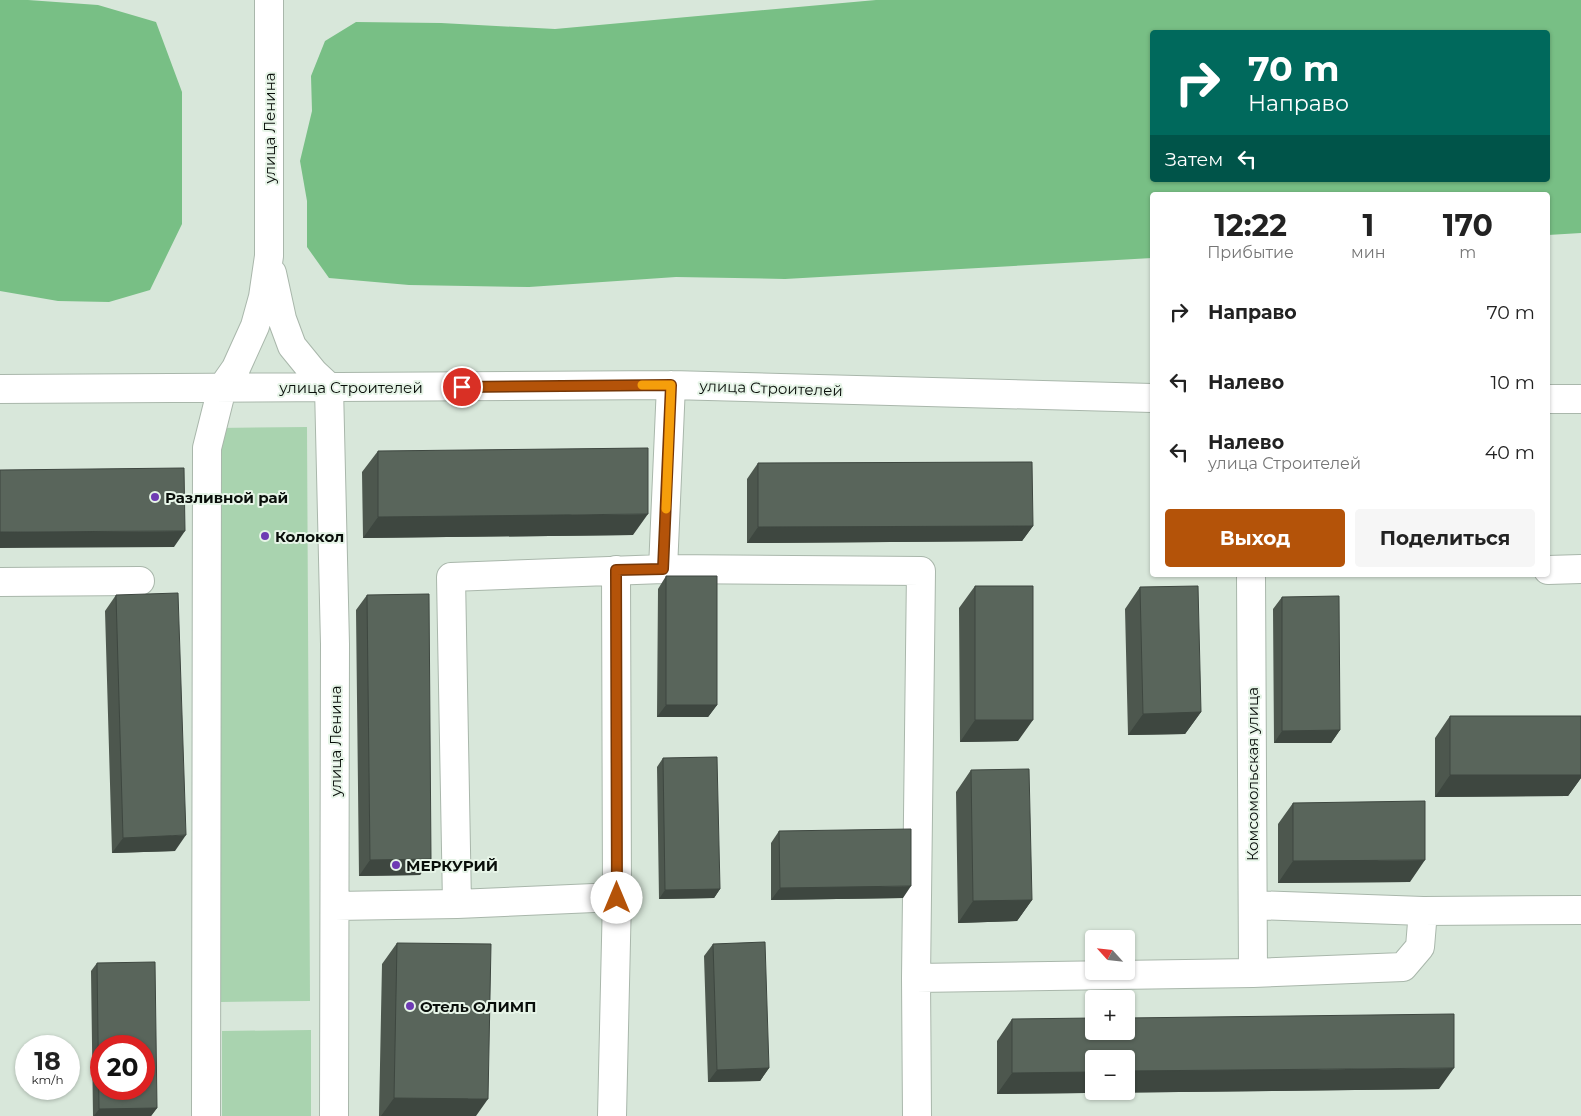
<!DOCTYPE html>
<html lang="ru">
<head>
<meta charset="utf-8">
<style>
  body { margin:0; font-family:Montserrat,sans-serif; background:#f6f6f6; color:#222; height:100vh; display:flex; flex-direction:column; font-size:19px; white-space:nowrap }
  * { box-sizing:border-box; margin:0 }
  p { font-size:16px; color:#767676 }
  .icon { flex:none; width:28px; height:28px; fill:none; stroke:currentColor; stroke-width:2; stroke-linecap:round; stroke-linejoin:round }
  .map { position:relative; flex:1; overflow:hidden }
  .sheet { position:absolute; left:1150px; top:192px; width:400px; height:385px; display:flex; flex-direction:column; background:#fff; border-radius:5px; box-shadow:0 1px 4px #0004 }
  .sheet>* { flex:none }
  .banner { position:absolute; left:1150px; top:30px; width:400px; height:152px; border-radius:5px; box-shadow:0 1px 4px #0004; background:#00695c; color:#fff; overflow:hidden }
  .needle { width:32px; rotate:297deg }
  .tools { position:absolute; left:1085px; top:930px; display:grid; gap:10px }
  .tools a { display:grid; place-items:center; width:50px; height:50px; border-radius:5px; background:#fff; box-shadow:0 1px 4px #0004; font-size:25px }
  .speed { position:absolute; left:15px; top:1035px; display:flex; gap:10px; font-size:25px; font-weight:700; text-align:center }
  .speed>* { display:grid; place-content:center; width:65px; height:65px; border-radius:50%; background:#fff; box-shadow:0 1px 4px #0004; line-height:1 }
  .speed small { font-size:12px; font-weight:400 }
  .speed .limit { border:8px solid #d22; background:#fff; color:#111 }
  .pin { position:absolute; display:grid; place-items:center; width:42px; height:42px; color:#fff; margin:-21px; border:2px solid #fff; border-radius:50%; box-shadow:0 1px 5px #0007 }
  .me { position:absolute; width:55px; margin:-28px; rotate:0deg; stroke-linejoin:round; filter:drop-shadow(0 0 4px #0008) }
  .turn { display:flex; align-items:center; gap:18px; height:105px; padding:0 15px; font-size:22px }
  .turn .icon { width:65px; height:65px; stroke-width:2.5 }
  .turn b { display:block; font-size:35px; line-height:42px }
  .then { display:flex; align-items:center; height:48px; padding:0 15px; background:#0003; gap:10px; font-size:19px }
  .eta { display:flex; justify-content:space-evenly; align-items:center; height:85px; text-align:center }
  .eta b { font-size:30px; font-weight:700; line-height:35px }
  .action { display:flex; gap:10px; margin-top:auto; padding:10px 15px }
  .action a { flex:1; height:58px; border-radius:5px; background:#b45309; color:#fff; font-size:20px; font-weight:700; line-height:58px; text-align:center }
  .action a+a { background:#f6f6f6; color:#222 }
  ul { padding:0; list-style:none }
  li { display:flex; align-items:center; gap:15px; height:70px; padding:0 15px }
  li div { flex:1 }
  li b { display:block; font-size:19px }
  li em { font-style:normal }
  .map>svg:first-child { display:block }
  .green { fill:#a9d3af }
  .forest { fill:#78bf85; fill-rule:evenodd }
  .lines { fill:none; stroke-linecap:round; stroke-linejoin:round }
  .minor-casing { stroke:#a9b7ab; stroke-width:30 }
  .minor { stroke:#fff; stroke-width:28 }
  .wall { fill:#4d574e }
  .shaded-wall { fill:#3e4740 }
  .building { fill:#59655b; stroke:#3e4740; fill-rule:evenodd }
  .route-casing { stroke:#753606; stroke-width:12 }
  .route { stroke:#b45309; stroke-width:9 }
  .slow { stroke:#f59e0b; stroke-width:9 }
  .poi-dot { fill:#6e3bb3; stroke:#e6f4e7; stroke-width:2 }
  .labels { text-anchor:middle; dominant-baseline:central; stroke-width:4; stroke-linejoin:round; paint-order:stroke }
  .street-label { font-size:15px; fill:#090e0a; stroke:#e6f4e7 }
  .poi-label { font-size:15px; font-weight:bold; fill:#090e0a; stroke:#e6f4e7; text-anchor:start }
</style>
</head>
<body>
<div class="map">
<svg width="1581" height="1116" viewBox="0 0 1581 1116">
  <rect width="100%" height="100%" fill="#d8e7da"/>
  <path class="green" d="M307 427 310 1001 220 1002 217 428Z
    M311 1030V1116H222V1031Z"/>
  <path class="forest" d="M0 0H28L98 5 156 22 182 92V224L150 290 109 302 58 301 0 291Z
    M876 0H1581V233L1548 235V195H1152V258L785 279 676 277 529 287 409 285 329 278 307 247V201L300 161 312 111 311 76 325 41 356 22 441 23 555 29ZM1152 32H1548V180H1152Z"/>
  <g class="lines">
    <g class="minor-casing">
      <path id="minor" d="M272 273 282 319 292 346 314 373 329 387 335 644 334 1116
        M0 389 671 385 1152 398
        M1548 399H1581
        M663 569 671 385
        M616 570 617 897 457 904 451 577 663 569 921 571 916 978 917 1116
        M1548 570 1581 569
        M1251 575 1253 973
        M0 582 140 581
        M1253 905 1423 911 1581 910
        M335 906 457 904
        M916 978 1253 973 1403 967 1420 947 1423 911
        M206 1116 207 448 222 388 236 368 255 326 263 297 269 256V0
        M612 1116 617 897"/>
    </g>
    <use href="#minor" class="minor"/>
  </g>
  <path class="wall" d="M378 451 633 535 363 538 362 472Z
    M758 463 1033 526 1022 541 747 543V479Z
    M666 576 717 705 708 717H657L658 589Z
    M975 586 1018 741 960 742 959 608Z
    M1140 587 1201 712 1185 734 1128 735 1125 609Z
    M116 595 175 851 112 853 105 611Z
    M367 595 431 859 420 875 359 876 356 610Z
    M1282 597 1340 730 1331 743H1274L1273 609Z
    M1450 716H1581V778L1568 796 1435 797V738Z
    M663 758 720 889 714 898 659 899 657 767Z
    M971 770 1032 900 1017 921 958 923 956 792Z
    M1293 803 1410 882 1278 883V824Z
    M779 831 903 898 771 900V843Z
    M397 943 476 1116H379L382 964Z
    M713 944 769 1068 760 1081 708 1082 704 956Z
    M97 963 157 1108 151 1116H93L91 971Z
    M1012 1019 1439 1089 997 1094V1041Z"/>
  <path class="shaded-wall" d="M648 514 633 535 363 538 378 517Z
    M1033 526 1022 541 747 543 758 527Z
    M185 531 174 547 0 548V532Z
    M666 705H717L708 717H657Z
    M1201 712 1185 734 1128 735 1143 714Z
    M975 720H1033L1018 741 960 742Z
    M1340 730 1331 743H1274L1282 731Z
    M1450 775H1581V778L1568 796 1435 797Z
    M186 835 175 851 112 853 123 838Z
    M431 859 420 875 359 876 370 860Z
    M1425 860 1410 882 1278 883 1293 861Z
    M911 886 903 898 771 900 780 888Z
    M720 889 714 898 659 899 665 890Z
    M1032 900 1017 921 958 923 973 901Z
    M769 1068 760 1081 708 1082 717 1070Z
    M1454 1068 1439 1089 997 1094 1012 1073 1094 1072V1091H1126V1071Z
    M394 1098 488 1099 476 1116H381Z
    M157 1108 151 1116H94L99 1109Z"/>
  <path class="building" d="M648 448V514L378 517V451Z
    M1032 462 1033 526 758 527V463Z
    M184 468 185 531 0 532V470Z
    M666 576H717V705H666Z
    M975 586H1033V720H975Z
    M1198 586 1201 712 1143 714 1140 587Z
    M178 593 186 835 123 838 116 595Z
    M429 594 431 859 370 860 367 595Z
    M1339 596 1340 730 1282 731V597Z
    M1450 716H1581V775H1450Z
    M717 757 720 889 665 890 663 758Z
    M1029 769 1032 900 973 901 971 770Z
    M1425 801V860L1293 861V803Z
    M911 829V886L780 888 779 831Z
    M765 942 769 1068 717 1070 713 944Z
    M397 943 491 944 488 1099 394 1098Z
    M155 962 157 1108 99 1109 97 963ZM101 1046H144V1089H101Z
    M1454 1014V1068L1126 1071V1059H1094V1072L1012 1073V1019L1094 1018V1031H1126V1018Z"/>
  <g class="lines">
    <g class="route-casing">
      <path id="route" d="M462 387 671 385 663 569 616 570 617 898"/>
    </g>
    <use href="#route" class="route"/>
    <path class="slow" d="M642 385H671L666 509"/>
  </g>
  <g class="poi-dot">
    <circle cx="155" cy="497" r="5"/>
    <circle cx="265" cy="536" r="5"/>
    <circle cx="396" cy="865" r="5"/>
    <circle cx="410" cy="1006" r="5"/>
  </g>
  <g class="labels">
    <g class="street-label">
      <text transform="translate(269 128) rotate(-90)">улица Ленина</text>
      <text x="351" y="387">улица Строителей</text>
      <text transform="translate(771 388) rotate(2)">улица Строителей</text>
      <text transform="translate(335 741) rotate(-90)">улица Ленина</text>
      <text transform="translate(1252 774) rotate(-90)">Комсомольская улица</text>
    </g>
    <g class="poi-label">
      <text x="165" y="497">Разливной рай</text>
      <text x="275" y="536">Колокол</text>
      <text x="406" y="865">МЕРКУРИЙ</text>
      <text x="420" y="1006">Отель ОЛИМП</text>
    </g>
  </g>
</svg>
<div class="tools">
<a><svg class="needle" viewBox="-14 -14 28 28"><path d="M0-13l5 13h-10z" fill="#e53935"/><path d="M0 13l5-13h-10z" fill="#767676"/></svg></a>
<a>+</a>
<a>−</a>
</div>
<div class="speed"><div>18<small>km/h</small></div><div class="limit">20</div></div>
<div class="pin" style="left:462px;top:387px;background:#d93025"><svg class="icon" aria-label="arrive" viewBox="0 0 24 24"><path d="M6 21V4h12l-3 4 3 4H6"/></svg></div>
<svg class="me" style="left:617px;top:898px" viewBox="-20 -20 40 40"><circle r="19" fill="#fff"/><path d="M0-13L10 11 0 6-10 11z" fill="#b45309"/></svg>
<div class="banner">
<div class="turn"><svg class="icon" aria-label="right" viewBox="0 0 24 24"><path d="M7 20v-9h11M14 6l5 5-5 5"/></svg><div><b>70 m</b>Направо</div></div>
<div class="then">Затем<svg class="icon" aria-label="left" viewBox="0 0 24 24"><path d="M17 20v-9H6M10 6l-5 5 5 5"/></svg></div>
</div>
<section class="sheet">
<div class="eta">
<div><b>12:22</b><p>Прибытие</p></div>
<div><b>1</b><p>мин</p></div>
<div><b>170</b><p>m</p></div>
</div>
<ul>
<li><svg class="icon" aria-label="right" viewBox="0 0 24 24"><path d="M7 20v-9h11M14 6l5 5-5 5"/></svg><div><b>Направо</b></div><em>70 m</em></li>
<li><svg class="icon" aria-label="left" viewBox="0 0 24 24"><path d="M17 20v-9H6M10 6l-5 5 5 5"/></svg><div><b>Налево</b></div><em>10 m</em></li>
<li><svg class="icon" aria-label="left" viewBox="0 0 24 24"><path d="M17 20v-9H6M10 6l-5 5 5 5"/></svg><div><b>Налево</b><p>улица Строителей</p></div><em>40 m</em></li>
</ul>
<div class="action"><a>Выход</a><a>Поделиться</a></div>
</section>
</div>
</body>
</html>
